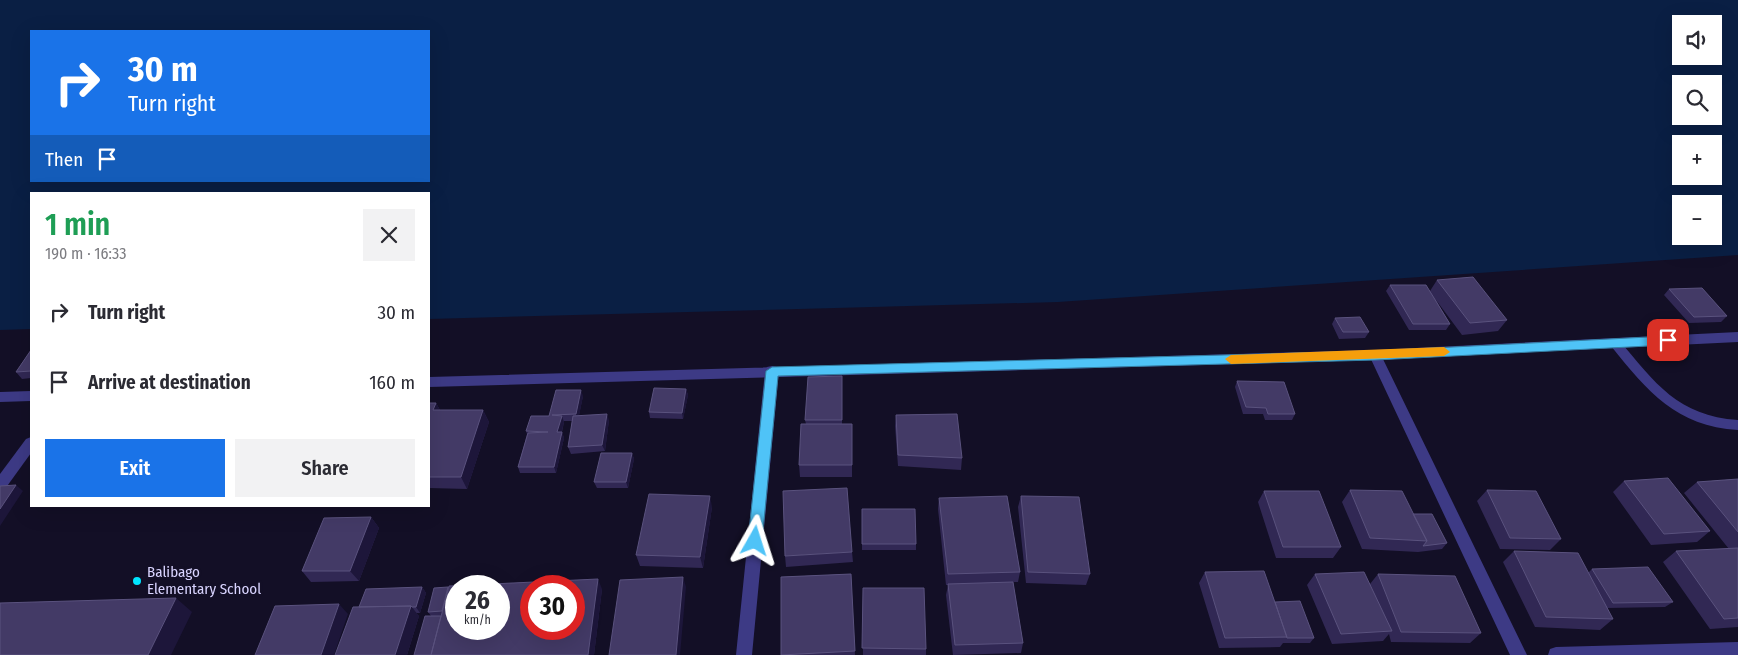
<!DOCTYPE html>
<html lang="en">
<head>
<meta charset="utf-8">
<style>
  body { margin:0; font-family:"Fira Sans Condensed",sans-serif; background:#f2f2f3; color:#2b2b33; height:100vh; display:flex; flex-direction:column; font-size:19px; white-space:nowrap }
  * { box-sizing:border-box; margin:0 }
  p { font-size:16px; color:#7c7c81 }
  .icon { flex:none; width:28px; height:28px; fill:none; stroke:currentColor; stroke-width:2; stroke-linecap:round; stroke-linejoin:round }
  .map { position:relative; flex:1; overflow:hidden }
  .panel { position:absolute; left:30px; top:192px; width:400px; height:315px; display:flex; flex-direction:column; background:#fff; border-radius:0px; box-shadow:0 5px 20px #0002 }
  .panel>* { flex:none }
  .hud { position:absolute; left:30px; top:30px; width:400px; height:152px; border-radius:0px; box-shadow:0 5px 20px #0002; background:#1a73e8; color:#fff; overflow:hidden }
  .fabs { position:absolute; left:1672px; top:15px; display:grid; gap:10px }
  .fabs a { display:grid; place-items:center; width:50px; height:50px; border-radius:0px; background:#fff; box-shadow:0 5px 20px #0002; font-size:25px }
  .speed { position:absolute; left:445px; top:575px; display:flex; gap:10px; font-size:25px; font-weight:700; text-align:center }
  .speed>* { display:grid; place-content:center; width:65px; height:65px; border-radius:50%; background:#fff; box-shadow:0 5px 20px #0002; line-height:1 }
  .speed small { font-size:12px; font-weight:400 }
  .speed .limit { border:8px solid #d22; background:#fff; color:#111 }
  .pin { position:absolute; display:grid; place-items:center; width:42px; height:42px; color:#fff; margin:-21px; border-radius:10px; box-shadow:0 2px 8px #0006 }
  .me { position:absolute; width:55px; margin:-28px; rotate:6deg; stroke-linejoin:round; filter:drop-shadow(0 0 4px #0008) }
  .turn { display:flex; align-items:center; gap:18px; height:105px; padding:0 15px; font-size:22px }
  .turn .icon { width:65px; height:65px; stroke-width:2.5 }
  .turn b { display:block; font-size:35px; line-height:42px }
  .then { display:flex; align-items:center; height:48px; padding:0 15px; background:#0003; gap:10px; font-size:19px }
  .round { display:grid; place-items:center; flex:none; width:52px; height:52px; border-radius:0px; background:#f2f2f3 }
  .head { display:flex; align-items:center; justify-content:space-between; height:85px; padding:0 15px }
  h1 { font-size:30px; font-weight:600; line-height:38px; color:#1e9e55 }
  .button { display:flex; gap:10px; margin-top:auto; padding:10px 15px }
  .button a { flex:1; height:58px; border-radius:0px; background:#1a73e8; color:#fff; font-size:20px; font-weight:600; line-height:58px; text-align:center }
  .button a+a { background:#f2f2f3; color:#2b2b33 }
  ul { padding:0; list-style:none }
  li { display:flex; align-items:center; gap:15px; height:70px; padding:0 15px }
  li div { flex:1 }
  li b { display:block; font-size:19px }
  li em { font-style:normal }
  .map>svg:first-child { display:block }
  .water { fill:#0a1f44; fill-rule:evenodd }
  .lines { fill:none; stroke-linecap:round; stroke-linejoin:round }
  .service { fill:#3d3a85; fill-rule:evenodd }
  .minor { fill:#3d3a85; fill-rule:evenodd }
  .tertiary { fill:#3d3a85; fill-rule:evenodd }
  .wall { fill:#312854 }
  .shaded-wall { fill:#1d163a }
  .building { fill:#433a66; stroke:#5a527e; fill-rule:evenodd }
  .route { fill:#4fc3f7; stroke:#337fa1 }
  .slow { fill:#f59e0b }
  .poi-dot { fill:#00e5ff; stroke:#130f26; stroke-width:2 }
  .labels { text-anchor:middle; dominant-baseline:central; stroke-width:5; stroke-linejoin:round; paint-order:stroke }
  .near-poi-label { font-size:15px; fill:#d9d4ff; stroke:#130f26; text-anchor:start }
</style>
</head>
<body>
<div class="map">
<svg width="1738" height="655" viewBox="0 0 1738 655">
  <rect width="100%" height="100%" fill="#130f26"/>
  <path class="water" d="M0 0H1738V255L1058 302 429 319V194H31V329L0 330ZM1681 24H1714V56H1681ZM31 31H429V181H31ZM1681 84H1714V116H1681ZM1681 144H1714V176H1681ZM1681 204H1714V236H1681Z"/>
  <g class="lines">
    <path class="service" d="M31 437V453L5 489 0 491V474L26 439Z"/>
    <path class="minor" d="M1615 338 1619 340C1655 383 1678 416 1738 420V430C1676 426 1648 392 1611 346L1609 343 1611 340Z
      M1375 350 1380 352 1381 355 1527 655H1510L1369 355 1370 352Z
      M772 366 777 367 779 371 752 655H736L765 371 767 367Z
      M1738 642V655H1548L1550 649 1556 647Z"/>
    <path class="tertiary" d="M1738 332V342L1375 360 429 387V377L1375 350Z
      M31 391V401L0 402V392Z"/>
  </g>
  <path class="wall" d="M1437 280 1507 320 1498 331 1462 335 1436 300 1450 324 1446 330H1409L1386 291 1390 285 1430 291Z
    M1669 289 1727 316 1721 322 1689 323 1664 295Z
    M1335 318 1369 332 1365 338 1339 339 1332 324Z
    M31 350V378L22 379 16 372Z
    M842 376V424H852V477H800L799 465 806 424 805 420Z
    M1237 381 1295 414 1292 420H1265L1263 414H1243L1235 387Z
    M686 389 688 395 683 419 650 418 649 412Z
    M583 396 579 415 609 420 605 451 571 454 568 447 572 421H564V422L562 432 564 438 556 473H520L518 467 527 434 526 431 549 416Z
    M429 403H436L440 410H483L489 422 467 489 429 488Z
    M896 415 962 458 961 470 898 466 895 426Z
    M632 453 634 459 628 488H597L594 482Z
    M1738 479V627L1710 629 1663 562 1676 551 1729 549 1684 493 1697 482Z
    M1624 481 1710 531 1697 542 1651 545 1613 492Z
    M1350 490 1413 514 1447 543 1442 549 1418 552 1362 549 1342 502Z
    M1487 490 1561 539 1550 550 1500 549 1477 501Z
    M1264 491 1341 547 1333 558H1276L1258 502Z
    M1021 496 1090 574 1086 585 1026 583 1018 507Z
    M939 498 1020 572 1018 582H1013L1023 643 1021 653 953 655 946 595 948 585H946L938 509Z
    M712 507 703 568 640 566 636 555Z
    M862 509 916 544V550H862Z
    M371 517 379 528 359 581 311 582 302 571Z
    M1514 551 1588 573 1592 569 1673 602 1665 607 1607 608 1613 619 1600 630 1535 627 1503 562Z
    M852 552 853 562 786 567 785 556Z
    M1205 572 1275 602 1314 638 1310 643H1283L1280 647 1219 648 1199 583Z
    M851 574 855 655H781V577Z
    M1315 574 1370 584 1378 574 1481 633 1470 643 1391 642 1389 634 1383 641 1332 644 1307 585Z
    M422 587 426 593 420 613H416L419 616 407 655H335Z
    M863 588 926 649V655H863Z
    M602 589 594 655H414L431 616 428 612Z"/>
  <path class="shaded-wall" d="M686 389 688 395 683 419 682 413Z
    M581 390 583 396 578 421 576 414Z
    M436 403 442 414 433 410Z
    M483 410 489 422 467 489 461 477Z
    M607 414 609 420 605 451 602 445Z
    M562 416 564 422 560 438 557 432Z
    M562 432 564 438 556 473 554 467Z
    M632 453 634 459 628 488 626 482Z
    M16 485 23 491 0 526V509Z
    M710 496 712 507 703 568 700 557Z
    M371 517 379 528 359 581 350 571Z
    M683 577 686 587 680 655H676Z
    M598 579 602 589 594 655H588Z
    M422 587 426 593 420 613 416 607Z
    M176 598 192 612 171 655H148Z
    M339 604 348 614 334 655H321Z
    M411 606 419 616 407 655H395Z"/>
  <path class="building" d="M1473 277 1507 320 1470 323 1437 280Z
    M1390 285H1426L1450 324H1413Z
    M1702 288 1727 316 1694 317 1669 289Z
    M1360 317 1369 332H1343L1335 318Z
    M31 350V371L16 372Z
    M842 376V420H805L808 377Z
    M1237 381 1284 382 1295 414H1268L1266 408 1246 407Z
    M654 388 686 389 682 413 649 412Z
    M556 390H581L576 414 552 415 562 416 557 432H562L554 467H518L528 433 548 432 526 431 531 416H549Z
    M429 403H436L433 410H483L461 477H429Z
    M607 414 602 445 568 447 573 416Z
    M957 414 962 458 898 455 896 415Z
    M801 424H852V465H799Z
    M601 453H632L626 482H594Z
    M1668 478 1710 531 1664 534 1624 481Z
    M1738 479V532L1697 482Z
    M16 485 0 509V486Z
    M847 488 852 552 785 556 783 491Z
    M1350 490 1402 491 1427 541 1370 538Z
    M1487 490 1536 491 1561 539 1510 538Z
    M1264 491H1319L1341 547H1283Z
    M649 494 710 496 700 557 636 555Z
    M1007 496 1020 572 948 574 939 498Z
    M1021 496 1079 497 1090 574 1028 572Z
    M862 509H915L916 544H862Z
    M1413 514H1432L1447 543 1423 546 1427 541Z
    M371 517 350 571H302L324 518Z
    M1738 548V618L1724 619 1676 551Z
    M1514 551 1578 553 1613 619 1546 617Z
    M1648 567 1673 602 1613 603 1592 569Z
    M1264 571 1287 637 1225 638 1205 572Z
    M1364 572 1392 631 1341 634 1315 574Z
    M851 574 855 651 781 655V577Z
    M1378 574 1455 576 1481 633 1401 632Z
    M683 577 676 655H609L620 580Z
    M598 579 588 655H431L449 586ZM456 586H499V629H456ZM531 586H574V629H531Z
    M1013 582 1023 643 955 645 948 584Z
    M422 587 416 607H412L411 606 359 607 366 589Z
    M448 587 442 611 428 612 434 588Z
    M863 588H924L926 649 862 648Z
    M176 598 148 655H0V603Z
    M1300 601 1314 638H1287L1275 602Z
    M339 604 321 655H255L275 606Z
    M411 606 395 655H335L353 607Z
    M425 616H441L431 655H414Z"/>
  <path class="route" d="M1668 336 1673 340 1668 345 1375 360 778 376 762 541 760 546 755 547 750 546 748 541 766 371 772 367 1375 351Z"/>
  <path class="slow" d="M1444 347 1450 352 1444 356 1231 364 1225 359 1231 355Z"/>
  <circle class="poi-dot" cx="137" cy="581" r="5"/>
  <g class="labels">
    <g class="near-poi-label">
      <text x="147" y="572">Balibago<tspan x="147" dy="17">Elementary School</tspan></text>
    </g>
  </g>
</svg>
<div class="fabs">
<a><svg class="icon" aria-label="sound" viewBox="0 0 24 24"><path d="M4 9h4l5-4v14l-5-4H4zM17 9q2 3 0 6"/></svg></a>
<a><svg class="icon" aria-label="search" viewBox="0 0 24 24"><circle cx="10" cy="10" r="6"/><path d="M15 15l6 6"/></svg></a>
<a>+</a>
<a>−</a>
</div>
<div class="speed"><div>26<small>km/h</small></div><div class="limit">30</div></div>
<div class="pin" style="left:1668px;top:340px;background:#d93025"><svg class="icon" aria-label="arrive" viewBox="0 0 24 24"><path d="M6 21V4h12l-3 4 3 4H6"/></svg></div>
<svg class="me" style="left:755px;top:541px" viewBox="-20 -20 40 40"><path d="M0-17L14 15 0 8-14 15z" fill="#4fc3f7" stroke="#fff" stroke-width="4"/></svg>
<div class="hud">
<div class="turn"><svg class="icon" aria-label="right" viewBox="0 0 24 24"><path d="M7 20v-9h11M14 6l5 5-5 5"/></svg><div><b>30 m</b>Turn right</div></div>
<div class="then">Then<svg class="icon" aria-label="arrive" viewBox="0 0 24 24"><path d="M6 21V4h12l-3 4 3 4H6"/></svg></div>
</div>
<section class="panel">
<div class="head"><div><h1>1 min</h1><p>190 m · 16:33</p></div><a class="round"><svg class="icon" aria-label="close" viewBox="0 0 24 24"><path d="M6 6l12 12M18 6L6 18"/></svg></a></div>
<ul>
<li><svg class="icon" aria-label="right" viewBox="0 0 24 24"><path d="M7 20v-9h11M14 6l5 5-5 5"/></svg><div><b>Turn right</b></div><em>30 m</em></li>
<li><svg class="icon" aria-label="arrive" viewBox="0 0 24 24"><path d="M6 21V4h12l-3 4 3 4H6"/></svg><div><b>Arrive at destination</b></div><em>160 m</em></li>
</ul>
<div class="button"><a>Exit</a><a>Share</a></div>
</section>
</div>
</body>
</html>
